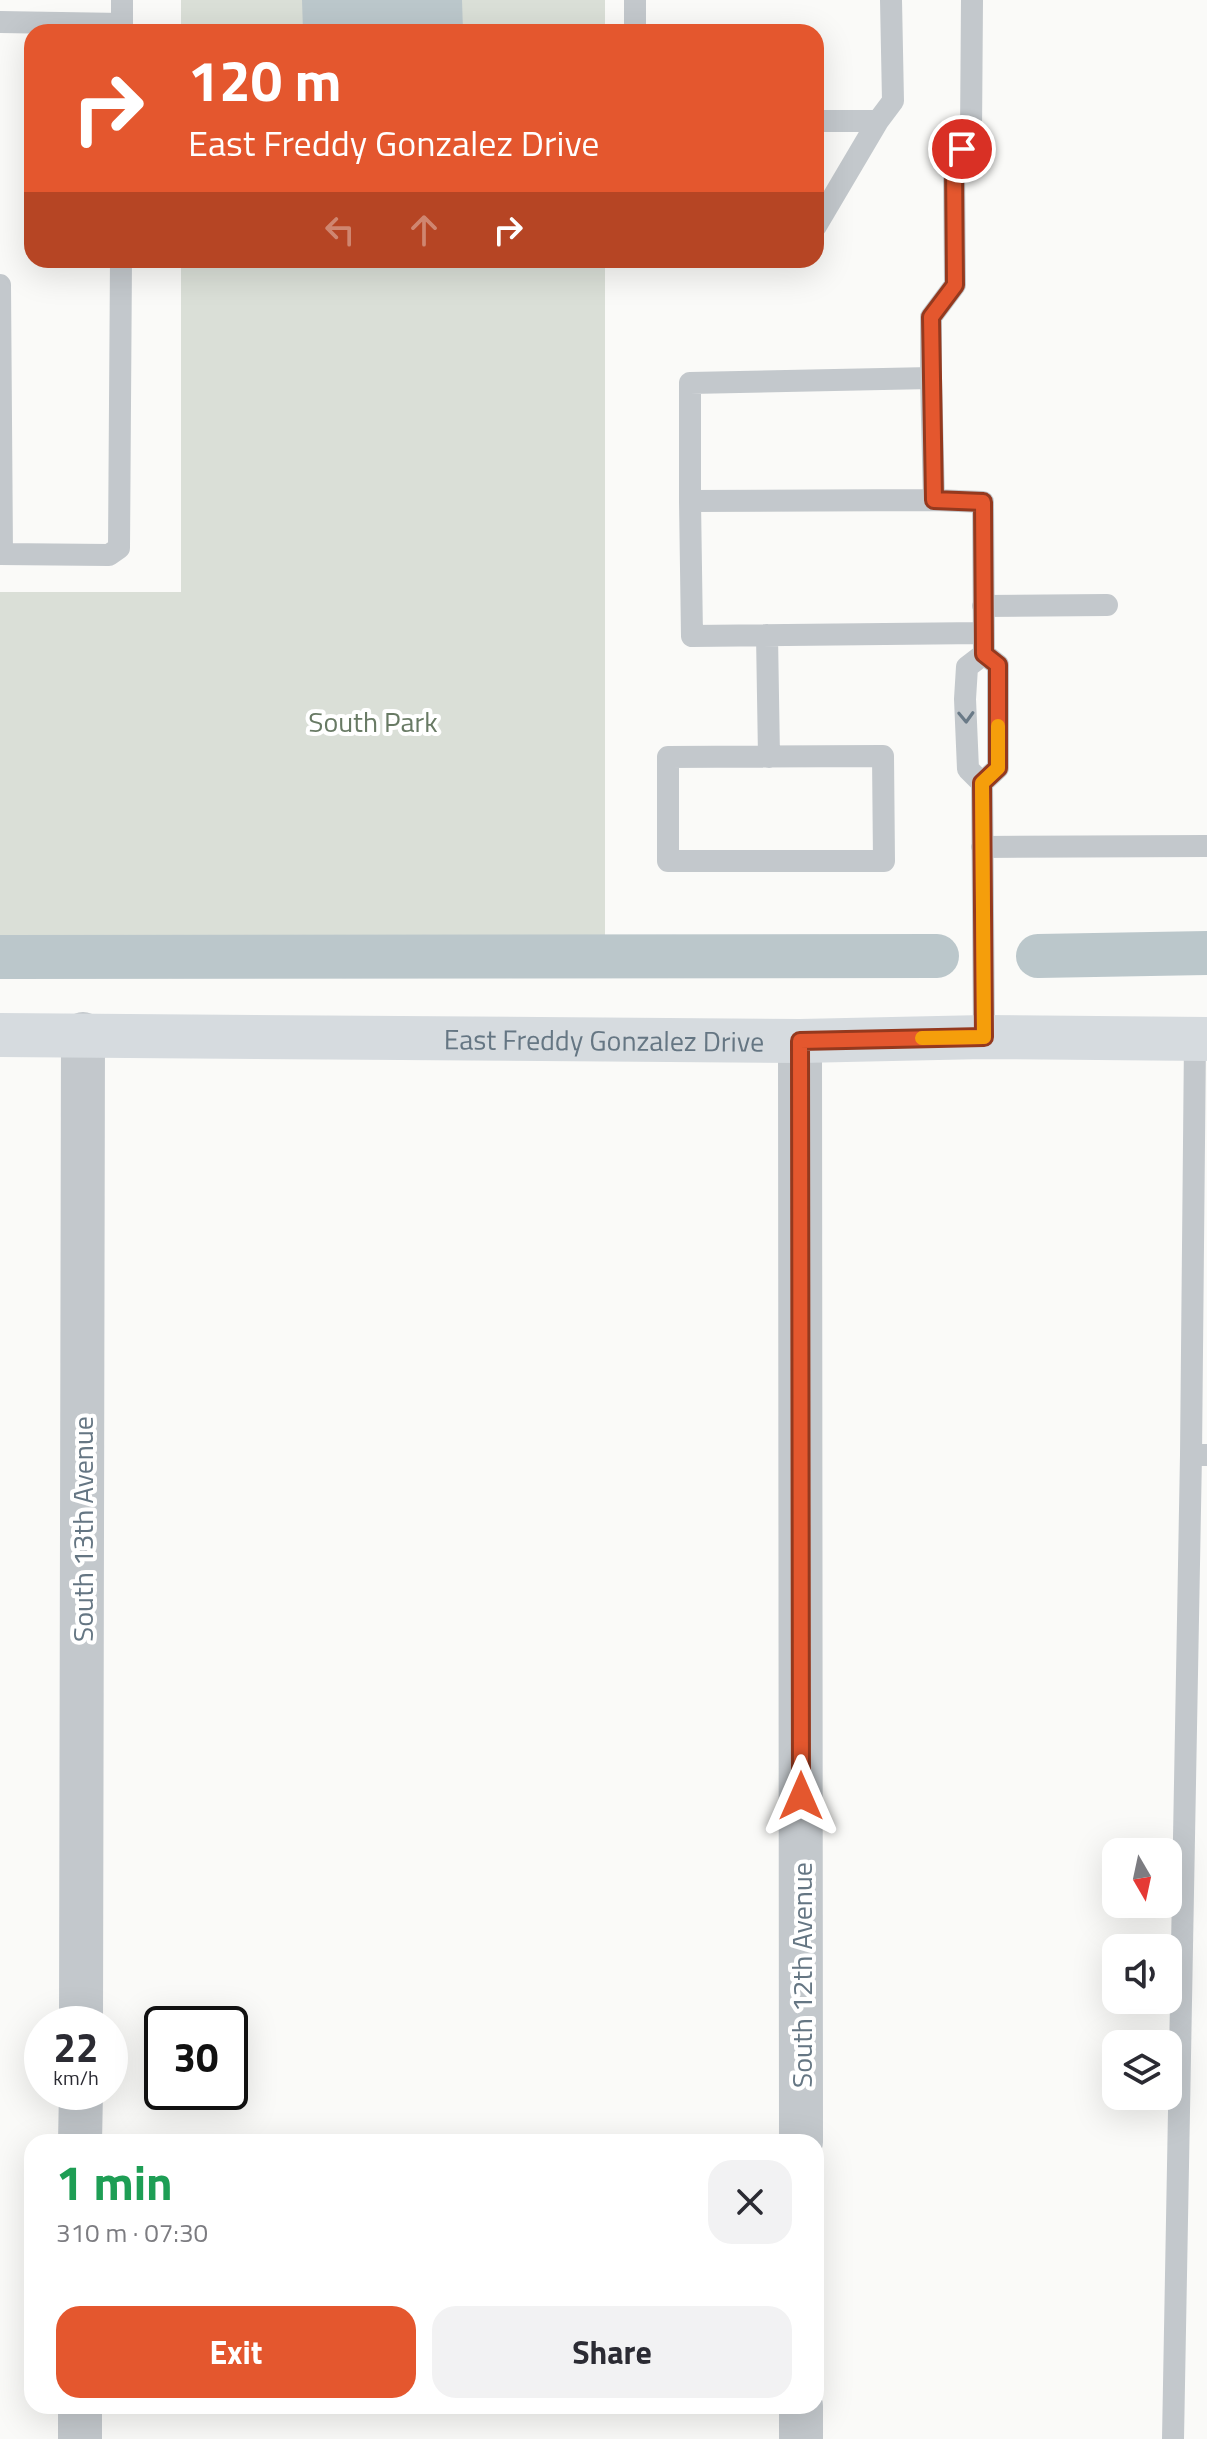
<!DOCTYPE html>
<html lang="en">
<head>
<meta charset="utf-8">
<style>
  body { margin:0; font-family:"Titillium Web",sans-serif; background:#f2f2f3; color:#2b2b33; height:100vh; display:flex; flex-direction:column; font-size:30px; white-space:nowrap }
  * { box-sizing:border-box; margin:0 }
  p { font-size:26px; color:#7c7c81 }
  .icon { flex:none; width:44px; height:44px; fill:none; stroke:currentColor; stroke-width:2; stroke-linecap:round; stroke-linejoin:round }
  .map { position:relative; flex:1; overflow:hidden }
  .panel { position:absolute; left:24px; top:2134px; width:800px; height:280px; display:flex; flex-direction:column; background:#fff; border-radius:24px; box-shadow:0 8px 32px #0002 }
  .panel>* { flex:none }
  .guide { position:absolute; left:24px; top:24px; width:800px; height:244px; border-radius:24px; box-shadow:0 8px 32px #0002; background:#e4572e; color:#fff; overflow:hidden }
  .needle { width:52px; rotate:171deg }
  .fabs { position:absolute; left:1102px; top:1838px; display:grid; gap:16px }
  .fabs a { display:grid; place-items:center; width:80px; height:80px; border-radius:16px; background:#fff; box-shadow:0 8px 32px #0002; font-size:40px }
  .speed { position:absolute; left:24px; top:2006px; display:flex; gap:16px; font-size:40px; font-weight:700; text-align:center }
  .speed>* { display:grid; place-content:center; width:104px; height:104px; border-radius:50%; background:#fff; box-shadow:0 8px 32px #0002; line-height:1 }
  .speed small { font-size:20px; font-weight:400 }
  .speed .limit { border:4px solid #111; border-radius:12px; background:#fff; color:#111 }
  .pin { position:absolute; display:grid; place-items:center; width:68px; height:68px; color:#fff; margin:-34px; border:4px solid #fff; border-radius:50%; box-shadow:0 2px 8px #0007 }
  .me { position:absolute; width:88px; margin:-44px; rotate:0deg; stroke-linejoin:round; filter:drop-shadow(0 0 6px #0008) }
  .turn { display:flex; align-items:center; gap:28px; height:168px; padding:0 32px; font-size:36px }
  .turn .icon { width:104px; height:104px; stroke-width:2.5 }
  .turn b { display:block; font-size:56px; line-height:68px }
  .lanes { display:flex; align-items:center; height:76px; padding:0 32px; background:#0003; justify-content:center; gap:40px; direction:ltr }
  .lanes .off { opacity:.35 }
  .round { display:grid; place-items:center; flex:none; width:84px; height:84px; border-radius:24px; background:#f2f2f3 }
  .head { display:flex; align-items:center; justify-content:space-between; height:136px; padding:0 32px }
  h1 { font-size:48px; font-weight:700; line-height:60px; color:#1e9e55 }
  .action { display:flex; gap:16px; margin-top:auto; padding:16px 32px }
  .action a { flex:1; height:92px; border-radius:24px; background:#e4572e; color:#fff; font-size:32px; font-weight:700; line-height:92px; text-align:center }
  .action a+a { background:#f2f2f3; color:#2b2b33 }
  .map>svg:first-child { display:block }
  .green { fill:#dadfd7 }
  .water { fill:#bbc7cb }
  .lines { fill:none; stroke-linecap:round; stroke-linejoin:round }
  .canal { stroke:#bbc7cb; stroke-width:44 }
  .service { stroke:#c3c8cc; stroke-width:22 }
  .minor { stroke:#c3c8cc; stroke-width:44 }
  .secondary { stroke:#d6dbdf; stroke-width:44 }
  .oneway { stroke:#6a7a87 }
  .route-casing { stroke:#94391e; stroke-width:20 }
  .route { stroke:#e4572e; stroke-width:14 }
  .slow { stroke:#f59e0b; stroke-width:14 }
  .labels { text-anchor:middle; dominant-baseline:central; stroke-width:8; stroke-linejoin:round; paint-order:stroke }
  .park-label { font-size:28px; fill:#687a64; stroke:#fff }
  .street-label { font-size:28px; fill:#657683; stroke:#fff }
</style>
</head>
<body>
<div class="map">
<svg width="1207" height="2439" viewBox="0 0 1207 2439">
  <rect width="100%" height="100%" fill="#fafaf8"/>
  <path class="green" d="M181 0H605V32H181Z
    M181 260H605V953L0 954V592H181Z"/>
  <path class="water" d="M302 0H462L463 32H303Z"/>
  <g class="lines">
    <path class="canal" d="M1038 956 1207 953
      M0 957 937 956"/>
    <path class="service" d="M635 0V32
      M972 0 971 134 954 164 955 285 931 317V378L690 383V501L934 500 983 502 984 654
      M0 22 122 24
      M122 32V0
      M816 121H878L816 226
      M878 121 893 101 891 0
      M0 285 2 554
      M931 378 934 500
      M690 501 692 636 983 633
      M0 554 109 555 119 548 121 260
      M983 606 1107 605
      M767 635 769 757
      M883 756 884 861H668V757Z
      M982 783 998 768V665L984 654
      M982 847 1207 846
      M984 1037 982 783 968 769 965 699 967 667 984 654
      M1195 1039 1191 1455H1207
      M1173 2439 1191 1455"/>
    <path class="minor" d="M800 1041 801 2142
      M81 2024 83 1034
      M80 2142 81 2092
      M801 2406V2439
      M80 2439V2406"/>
    <path class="secondary" id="s1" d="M0 1035 800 1041 984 1037 1207 1039"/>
  </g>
  <defs><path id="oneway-chevron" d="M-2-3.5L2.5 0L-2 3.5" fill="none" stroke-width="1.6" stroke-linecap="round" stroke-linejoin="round" transform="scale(2)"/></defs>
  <use class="oneway" href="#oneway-chevron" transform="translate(966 717) rotate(88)"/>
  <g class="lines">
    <g class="route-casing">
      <path id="route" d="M801 1796 800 1041 984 1037 982 783 998 768V665L984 654 983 502 934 500 931 317 955 285 954 164 962 149"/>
    </g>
    <use href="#route" class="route"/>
    <path class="slow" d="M922 1038 984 1037 982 783 998 768V726"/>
  </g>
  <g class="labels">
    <g class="park-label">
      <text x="373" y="721">South Park</text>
    </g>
    <g class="street-label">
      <text stroke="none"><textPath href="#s1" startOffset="604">East Freddy Gonzalez Drive</textPath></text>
      <text transform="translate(82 1529) rotate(-90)">South 13th Avenue</text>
      <text transform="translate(801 1975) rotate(-90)">South 12th Avenue</text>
    </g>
  </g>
</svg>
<div class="fabs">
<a><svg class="needle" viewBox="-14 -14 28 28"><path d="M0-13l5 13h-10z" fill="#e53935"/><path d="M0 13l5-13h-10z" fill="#7c7c81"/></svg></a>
<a><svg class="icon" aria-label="sound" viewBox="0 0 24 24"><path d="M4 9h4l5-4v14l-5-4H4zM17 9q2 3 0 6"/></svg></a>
<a><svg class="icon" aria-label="layers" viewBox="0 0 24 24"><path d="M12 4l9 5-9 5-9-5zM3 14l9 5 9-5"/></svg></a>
</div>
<div class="speed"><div>22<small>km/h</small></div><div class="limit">30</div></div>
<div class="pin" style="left:962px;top:149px;background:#d93025"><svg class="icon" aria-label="arrive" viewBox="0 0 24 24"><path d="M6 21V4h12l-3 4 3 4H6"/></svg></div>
<svg class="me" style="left:801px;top:1796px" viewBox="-20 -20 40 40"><path d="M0-17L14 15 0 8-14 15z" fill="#e4572e" stroke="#fff" stroke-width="4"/></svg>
<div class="guide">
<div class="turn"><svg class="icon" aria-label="right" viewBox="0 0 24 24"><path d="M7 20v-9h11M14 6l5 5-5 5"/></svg><div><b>120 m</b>East Freddy Gonzalez Drive</div></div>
<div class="lanes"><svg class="icon off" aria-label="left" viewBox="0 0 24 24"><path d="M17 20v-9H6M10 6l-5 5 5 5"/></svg><svg class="icon off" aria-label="ahead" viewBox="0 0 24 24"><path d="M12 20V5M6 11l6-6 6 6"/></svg><svg class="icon" aria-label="right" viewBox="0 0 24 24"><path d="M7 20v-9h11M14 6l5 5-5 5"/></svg></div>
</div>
<section class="panel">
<div class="head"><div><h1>1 min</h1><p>310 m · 07:30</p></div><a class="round"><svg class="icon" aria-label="close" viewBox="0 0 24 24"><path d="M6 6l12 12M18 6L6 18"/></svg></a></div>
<div class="action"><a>Exit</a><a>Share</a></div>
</section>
</div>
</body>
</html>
